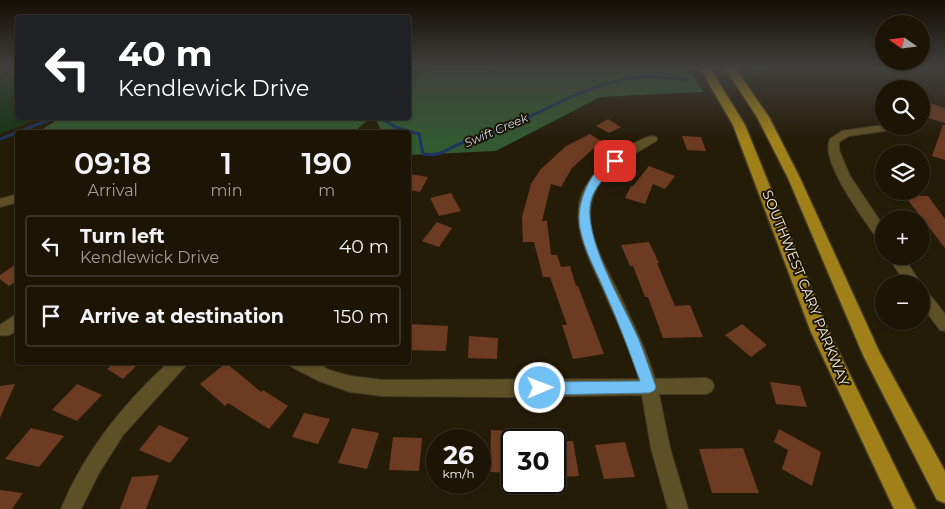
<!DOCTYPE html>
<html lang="en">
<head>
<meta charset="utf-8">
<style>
  body { margin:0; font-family:Montserrat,sans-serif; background:#292214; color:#f1f3f6; height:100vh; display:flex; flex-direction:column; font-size:19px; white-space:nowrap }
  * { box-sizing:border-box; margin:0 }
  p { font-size:16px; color:#a09f9b }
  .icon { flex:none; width:28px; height:28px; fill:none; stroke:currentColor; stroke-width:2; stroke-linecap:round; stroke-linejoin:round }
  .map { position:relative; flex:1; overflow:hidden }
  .sheet { position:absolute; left:15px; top:130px; width:396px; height:235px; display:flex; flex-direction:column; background:#1c1506; border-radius:5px; box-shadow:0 1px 4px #0004,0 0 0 1px #3a3428 }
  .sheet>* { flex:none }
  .banner { position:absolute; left:15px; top:15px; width:396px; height:105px; border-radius:5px; box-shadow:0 1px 4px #0004,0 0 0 1px #3a3428; background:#202124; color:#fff; overflow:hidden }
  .needle { width:32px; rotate:284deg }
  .buttons { position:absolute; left:875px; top:15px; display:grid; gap:10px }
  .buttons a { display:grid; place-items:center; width:55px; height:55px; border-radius:50%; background:#1c1506; box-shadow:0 1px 4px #0004,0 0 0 1px #3a3428; font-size:25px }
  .speed { position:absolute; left:426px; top:429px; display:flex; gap:10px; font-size:25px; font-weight:700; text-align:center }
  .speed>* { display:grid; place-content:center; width:65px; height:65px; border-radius:50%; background:#1c1506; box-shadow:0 1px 4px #0004,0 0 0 1px #3a3428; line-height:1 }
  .speed small { font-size:12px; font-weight:400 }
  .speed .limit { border:2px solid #111; border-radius:8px; background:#fff; color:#111 }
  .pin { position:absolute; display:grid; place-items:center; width:42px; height:42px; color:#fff; margin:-21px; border-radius:10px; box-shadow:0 2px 8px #0006 }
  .me { position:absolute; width:55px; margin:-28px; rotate:89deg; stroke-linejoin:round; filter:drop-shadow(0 0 4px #0008) }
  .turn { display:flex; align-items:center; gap:18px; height:105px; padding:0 20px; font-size:22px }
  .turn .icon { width:65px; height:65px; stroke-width:2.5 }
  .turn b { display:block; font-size:35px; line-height:42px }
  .eta { display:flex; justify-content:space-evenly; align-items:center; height:85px; text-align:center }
  .eta b { font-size:30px; font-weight:600; line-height:35px }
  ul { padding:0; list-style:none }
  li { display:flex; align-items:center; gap:15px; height:62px; margin:0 10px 8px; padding:0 10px; border:2px solid #3a3428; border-radius:5px }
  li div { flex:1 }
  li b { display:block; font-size:19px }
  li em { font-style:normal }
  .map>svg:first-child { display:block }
  .green { fill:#143513 }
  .forest { fill:#325930 }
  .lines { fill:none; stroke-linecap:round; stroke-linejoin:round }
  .stream { stroke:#1d355e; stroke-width:3 }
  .building { fill:#6c3b21 }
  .minor-casing { stroke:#423926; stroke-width:2 }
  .major-casing { stroke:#423926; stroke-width:3 }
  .minor { fill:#5e5026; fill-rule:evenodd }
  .major { fill:#a08019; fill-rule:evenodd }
  .route { fill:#72c1f5; stroke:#4a7d9f }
  .labels { text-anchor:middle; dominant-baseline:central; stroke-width:4; stroke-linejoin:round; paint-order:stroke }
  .far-water-label { font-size:12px; font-style:italic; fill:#c6d7f4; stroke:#1c1302 }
  .street-label { font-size:14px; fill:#f2ecdf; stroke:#1c1302 }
</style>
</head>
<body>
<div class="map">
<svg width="945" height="509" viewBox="0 0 945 509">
  <rect width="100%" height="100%" fill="#251c08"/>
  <path class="green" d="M16 68H18V118H39L0 134V82Z
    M409 68H523L468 71 448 70 433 71 409 78Z"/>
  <path class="forest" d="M523 68H690L703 92 600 97 496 151 409 155V132H382L375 118H409V78L433 71 448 70 468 71Z
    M60 118H370L354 132H38Z"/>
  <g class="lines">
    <path class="stream" d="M748 75 765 68
      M381 118 395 127 419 134 423 154C442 157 445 149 462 143 476 138 492 135 506 128 548 109 590 83 637 77 654 75 671 78 687 80
      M0 139 54 118"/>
  </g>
  <path class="building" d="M927 102 945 108V123L922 116Z
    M608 119 621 127 609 133 596 126Z
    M943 125H945V160L932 156Z
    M590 134 604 143 593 149 572 168 561 187 551 184 542 221H547L551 255H557L561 267 570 266 576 286H578L604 354 573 359 562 325H567L550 277H543L534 242H523L522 217 531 184 540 170 566 146Z
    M682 136 701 137 706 151 687 150Z
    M649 166 675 176 665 189 653 184 645 204 625 198 631 186H633Z
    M409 174 428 177 420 192 409 190Z
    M451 193 461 211 439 216 430 198Z
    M904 195 928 196 945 219V248Z
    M437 222 452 228 439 247 422 241Z
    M649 242 659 263H657L675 306 690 305 703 337 663 338 648 297H645L633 266H630L621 245Z
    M18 263V280L9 286 0 279V275Z
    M409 324 448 326 446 351 409 350Z
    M742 324 767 345 751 357 725 335Z
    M469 336 498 338 497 359 468 358Z
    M115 362H140L123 379 107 369Z
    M226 363 261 392 263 390 288 406 269 429 228 403 225 406 200 384Z
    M770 382 800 386 807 407 776 404Z
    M15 384 0 418V386Z
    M77 384 102 395 77 421 52 410Z
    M304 413 330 419 318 444 292 437Z
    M159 425 189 438 170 463 139 450Z
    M31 428 64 436 39 467 5 459Z
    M352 428 379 433 367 469 338 463Z
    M779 429 821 452 812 486 782 469 788 450 774 442Z
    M491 430 512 431V473L490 472Z
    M393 437 422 438 419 471 389 470Z
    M573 441 579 476 555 477V442Z
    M625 442 635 477 604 479 595 445Z
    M743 448 759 493H712L699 449Z
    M159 475 146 509H120L132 477Z
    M0 490 23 493 12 509H0Z"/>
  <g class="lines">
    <g class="minor-casing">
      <path id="minor" d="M884 125V126L895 127 890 130 849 136 839 142V150L850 176 884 227V243L879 241C866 222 819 161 830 139L842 131Z
        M652 136 656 137 657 139 656 141C636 153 612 165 599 185 574 222 608 268 623 302 635 327 647 352 655 379L706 378 712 381 714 386 712 391 706 394H659L670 448 688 509H668L651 448 642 395 503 397 382 396 350 392 319 381 292 367 290 362H315L329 370 350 376 382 380 639 379C631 350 617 322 605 294 583 246 556 200 609 161 621 152 637 139 652 136Z
        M18 194V202L0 207V199Z
        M888 256H903L921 284H906Z
        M921 288 926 290 945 314V331L940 330 921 305Z
        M18 313V329C12 334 8 337 0 335V325Z
        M169 362H189L123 435 99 473 81 509H61C85 451 123 404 169 362Z"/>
    </g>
    <g class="major-casing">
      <path id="major" d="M700 68H710L745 125 829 332 916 509H894L811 332 733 125Z
        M725 68H735L769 117 800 178 879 351 945 471V503L937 500 863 355 788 178 757 117Z"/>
    </g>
    <use href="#minor" class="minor"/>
    <use href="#major" class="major"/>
  </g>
  <linearGradient id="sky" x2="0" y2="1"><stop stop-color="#140f04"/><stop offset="0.49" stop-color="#40403d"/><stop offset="1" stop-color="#40403d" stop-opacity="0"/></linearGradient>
  <rect width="945" height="139" fill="url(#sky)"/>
  <path class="route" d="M615 158 620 161C610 174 598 181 592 197 579 233 624 305 639 340 645 355 650 371 656 387L654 391 649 393 540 395 535 393 533 388 535 384 540 382 640 381C629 350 618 321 605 292 596 271 584 250 580 228 575 204 591 166 615 158Z"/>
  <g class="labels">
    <g class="far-water-label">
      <text transform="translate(496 130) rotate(-23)">Swift Creek</text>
    </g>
    <g class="street-label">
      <text transform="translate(806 288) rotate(68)">SOUTHWEST CARY PARKWAY</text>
    </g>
  </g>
</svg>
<div class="buttons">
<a><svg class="needle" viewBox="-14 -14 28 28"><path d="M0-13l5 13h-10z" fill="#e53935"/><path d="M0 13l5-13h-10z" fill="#a09f9b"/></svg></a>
<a><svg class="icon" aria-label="search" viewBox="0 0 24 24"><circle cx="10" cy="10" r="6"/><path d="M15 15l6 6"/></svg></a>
<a><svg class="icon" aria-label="layers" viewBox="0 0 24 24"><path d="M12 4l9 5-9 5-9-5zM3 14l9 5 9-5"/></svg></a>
<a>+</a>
<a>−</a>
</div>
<div class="speed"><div>26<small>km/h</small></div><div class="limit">30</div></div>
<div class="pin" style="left:615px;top:161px;background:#d93025"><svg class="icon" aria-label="arrive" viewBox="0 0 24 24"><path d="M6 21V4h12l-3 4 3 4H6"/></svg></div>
<svg class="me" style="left:540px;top:388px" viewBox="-20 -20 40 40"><circle r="17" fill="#72c1f5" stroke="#fff" stroke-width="3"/><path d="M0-11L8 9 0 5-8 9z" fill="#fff"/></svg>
<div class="banner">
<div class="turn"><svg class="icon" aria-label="left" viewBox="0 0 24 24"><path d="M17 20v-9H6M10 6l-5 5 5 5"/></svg><div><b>40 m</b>Kendlewick Drive</div></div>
</div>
<section class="sheet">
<div class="eta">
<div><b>09:18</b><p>Arrival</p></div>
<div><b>1</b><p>min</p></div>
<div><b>190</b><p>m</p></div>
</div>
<ul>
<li><svg class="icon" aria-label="left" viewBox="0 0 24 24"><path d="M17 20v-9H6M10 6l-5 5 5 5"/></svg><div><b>Turn left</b><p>Kendlewick Drive</p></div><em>40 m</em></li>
<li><svg class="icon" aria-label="arrive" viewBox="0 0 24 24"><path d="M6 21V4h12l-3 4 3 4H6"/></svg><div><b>Arrive at destination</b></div><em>150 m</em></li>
</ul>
</section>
</div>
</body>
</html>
